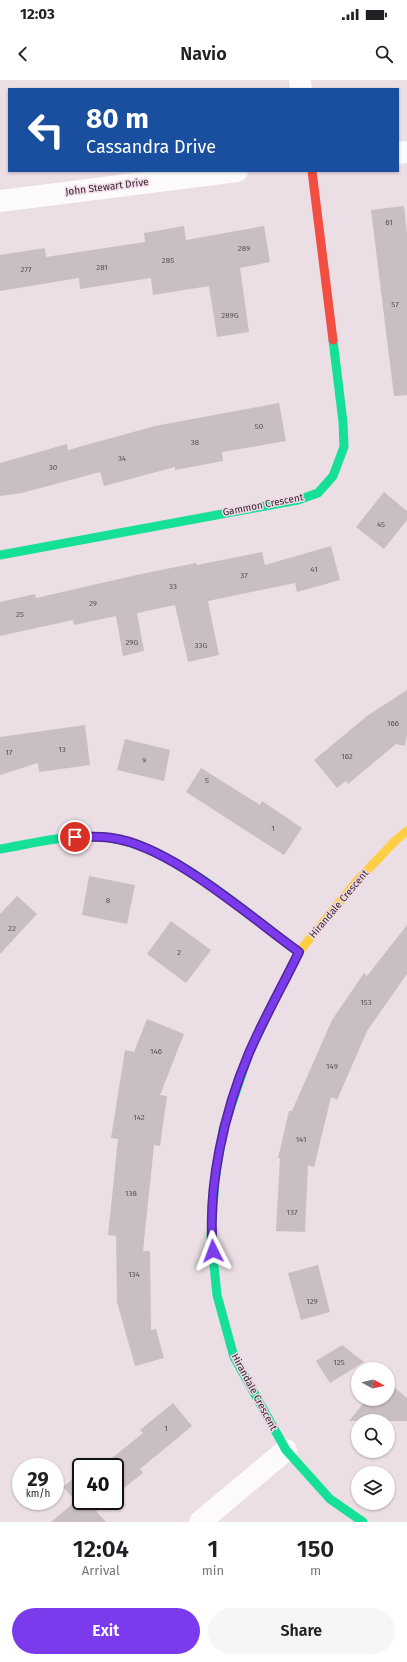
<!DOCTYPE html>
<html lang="en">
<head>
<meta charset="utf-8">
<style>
  body { margin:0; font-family:"Fira Sans",sans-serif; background:#f6f6f6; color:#202124; height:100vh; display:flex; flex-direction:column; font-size:15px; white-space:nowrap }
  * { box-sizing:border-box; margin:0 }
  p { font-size:13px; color:#757577 }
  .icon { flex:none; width:22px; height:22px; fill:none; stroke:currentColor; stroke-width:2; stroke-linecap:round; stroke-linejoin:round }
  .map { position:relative; height:1442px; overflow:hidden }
  .side { display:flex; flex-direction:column; background:#fff; flex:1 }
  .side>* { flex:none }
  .guide { position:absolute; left:8px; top:8px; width:391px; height:84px; border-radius:0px; box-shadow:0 1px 3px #0004; background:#1a4fa0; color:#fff; overflow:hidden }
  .needle { width:26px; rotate:98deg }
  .controls { position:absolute; left:351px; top:1282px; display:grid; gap:8px }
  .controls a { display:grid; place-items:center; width:44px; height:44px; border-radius:50%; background:#fff; box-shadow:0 1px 3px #0004; font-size:20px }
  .speed { position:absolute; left:12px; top:1378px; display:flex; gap:8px; font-size:20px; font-weight:700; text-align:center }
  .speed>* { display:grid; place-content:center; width:52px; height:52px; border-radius:50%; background:#fff; box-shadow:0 1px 3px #0004; line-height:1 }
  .speed small { font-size:10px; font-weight:400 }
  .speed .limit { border:2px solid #111; border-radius:6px; background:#fff; color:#111 }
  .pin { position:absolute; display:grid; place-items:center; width:34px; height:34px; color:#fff; margin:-17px; border:2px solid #fff; border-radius:50%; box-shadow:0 1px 4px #0007 }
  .me { position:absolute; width:44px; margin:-22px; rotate:357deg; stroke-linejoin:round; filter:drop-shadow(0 0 3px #0008) }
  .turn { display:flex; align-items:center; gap:14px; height:84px; padding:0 12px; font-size:18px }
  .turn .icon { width:52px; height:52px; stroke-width:2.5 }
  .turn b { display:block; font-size:28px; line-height:34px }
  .eta { display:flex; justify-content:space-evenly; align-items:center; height:68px; text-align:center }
  .eta b { font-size:24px; font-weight:600; line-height:28px }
  .button { display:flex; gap:8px; margin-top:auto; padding:8px 12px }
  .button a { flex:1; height:46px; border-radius:24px; background:#7c3aed; color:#fff; font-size:16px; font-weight:600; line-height:46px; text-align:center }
  .button a+a { background:#f6f6f6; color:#202124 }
  .status { display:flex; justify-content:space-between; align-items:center; height:28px; padding:0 20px; background:#fff; direction:ltr }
  .status svg { height:11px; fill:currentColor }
  header { display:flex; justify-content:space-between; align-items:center; height:52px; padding:0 12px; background:#fff; font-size:18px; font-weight:600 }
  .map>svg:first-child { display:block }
  .building { fill:#c9bec4 }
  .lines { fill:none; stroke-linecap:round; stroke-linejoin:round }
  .street { stroke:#fcfafb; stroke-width:22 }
  .fast { stroke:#16e098; stroke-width:9 }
  .slow { stroke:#ffcf43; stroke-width:9 }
  .jam { stroke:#f24e42; stroke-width:9 }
  .route-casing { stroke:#51269a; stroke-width:10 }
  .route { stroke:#7c3aed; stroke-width:7 }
  .labels { text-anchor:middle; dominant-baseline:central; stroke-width:3; stroke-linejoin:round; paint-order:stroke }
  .number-label { font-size:8px; fill:#584f54 }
  .street-label { font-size:10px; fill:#332a2f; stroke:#f1d8e6 }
</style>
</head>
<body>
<div class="status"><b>12:03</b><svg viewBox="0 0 49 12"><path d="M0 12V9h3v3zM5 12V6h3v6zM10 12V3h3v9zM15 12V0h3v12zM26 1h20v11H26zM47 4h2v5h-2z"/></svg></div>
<header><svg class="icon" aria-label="back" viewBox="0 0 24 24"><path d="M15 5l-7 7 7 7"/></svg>Navio<svg class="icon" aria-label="search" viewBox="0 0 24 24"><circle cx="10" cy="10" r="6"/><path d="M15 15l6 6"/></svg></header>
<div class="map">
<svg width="407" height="1442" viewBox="0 0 407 1442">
  <rect width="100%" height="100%" fill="#ebdee5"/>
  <path class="building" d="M404 126 407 154V315L394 316 371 130Z
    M184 146 186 160 264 146 270 182 240 188 249 252 217 257 209 206 153 215 151 198 80 209 79 198 0 211V175L45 168 46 177 145 162 144 153Z
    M279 323 286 361 222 372 223 381 175 390V387L104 406 100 392 22 413 0 416V383L67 364 68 370 155 346Z
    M384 412 407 431V440L384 469 356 447Z
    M331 466 340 500 297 512 295 503 208 521 219 575 188 582 175 525 137 533 144 571 123 576 116 536 74 545 73 540 0 556V522L35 514 36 518 141 494 196 483 197 485 262 472 265 485Z
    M407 610V654L405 666 396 664 348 704 346 701 337 708 314 680 367 636Z
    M85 645 90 685 39 692 38 683 0 695V657Z
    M125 659 170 670 164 701 117 690Z
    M201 688 260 725 262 721 302 748 284 775 186 712Z
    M89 796 135 805 127 844 82 835Z
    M17 816 37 834 0 874V834Z
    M171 841 211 870 186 903 147 874Z
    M407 845V894L367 951 337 1020 331 1017 314 1087 308 1085 305 1152 276 1151 280 1078H278L289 1031H292L332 940 364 893 367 896Z
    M147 939 184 954 160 1015 167 1016 160 1066 154 1065 143 1171H150L151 1250 156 1249 164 1278 135 1286 117 1222 116 1156 108 1155 118 1059 111 1058 125 970 134 972Z
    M318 1185 330 1232 301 1240 288 1193Z
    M342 1265 364 1282 330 1303 316 1281Z
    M388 1302 407 1318V1341H349L367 1319H388Z
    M173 1323 192 1346 140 1389 143 1393 115 1415V1387H101L143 1353 140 1350Z
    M81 1392V1421H108L96 1431 106 1442H51L76 1421 63 1407Z"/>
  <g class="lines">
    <path class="street" d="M300 0 301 9
      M398 73 407 72
      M0 121 237 91
      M200 1442 286 1370"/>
    <path class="fast" d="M0 475 298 420 318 413 333 396 344 367 343 342 333 260
      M0 769C36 763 75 752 111 758 176 768 247 834 299 872
      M260 950 249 973 223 1050 215 1100 211 1156 217 1215 234 1277 286 1370 330 1419 363 1442"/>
    <path class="slow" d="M260 950 299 872 356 802 396 760 407 751"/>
    <path class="jam" d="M312 91 333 260"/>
  </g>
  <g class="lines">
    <g class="route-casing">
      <path id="route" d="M75 757C87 757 100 756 112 758 171 766 250 837 299 872 283 905 264 938 249 973 224 1032 207 1107 213 1171"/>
    </g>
    <use href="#route" class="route"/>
  </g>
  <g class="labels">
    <g class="number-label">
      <text x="389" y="142">61</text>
      <text x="244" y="168">289</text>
      <text x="168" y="180">285</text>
      <text x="102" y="187">281</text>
      <text x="26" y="189">277</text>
      <text x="395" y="224">57</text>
      <text x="230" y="235">289G</text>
      <text x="259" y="346">50</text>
      <text x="195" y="362">38</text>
      <text x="122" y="378">34</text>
      <text x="53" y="387">30</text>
      <text x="381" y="444">45</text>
      <text x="314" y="489">41</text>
      <text x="244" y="495">37</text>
      <text x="173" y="506">33</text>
      <text x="93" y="523">29</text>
      <text x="20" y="534">25</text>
      <text x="132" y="562">29G</text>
      <text x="201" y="565">33G</text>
      <text x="393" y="643">166</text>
      <text x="62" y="669">13</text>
      <text x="9" y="672">17</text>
      <text x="347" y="676">162</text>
      <text x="144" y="680">9</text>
      <text x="207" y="700">5</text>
      <text x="273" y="748">1</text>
      <text x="108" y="820">8</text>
      <text x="12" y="848">22</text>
      <text x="179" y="872">2</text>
      <text x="366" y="922">153</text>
      <text x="156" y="971">146</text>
      <text x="332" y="986">149</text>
      <text x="139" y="1037">142</text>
      <text x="301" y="1059">141</text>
      <text x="131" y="1113">138</text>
      <text x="292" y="1132">137</text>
      <text x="134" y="1194">134</text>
      <text x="312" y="1221">129</text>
      <text x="339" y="1282">125</text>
      <text x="166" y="1348">1</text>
    </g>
    <g class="street-label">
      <text transform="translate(107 107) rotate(-7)">John Stewart Drive</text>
      <text transform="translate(263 425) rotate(-11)">Gammon Crescent</text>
      <text transform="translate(339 824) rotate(-50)">Hirandale Crescent</text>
      <text transform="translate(254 1312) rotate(62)">Hirandale Crescent</text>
    </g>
  </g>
</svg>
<div class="controls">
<a><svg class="needle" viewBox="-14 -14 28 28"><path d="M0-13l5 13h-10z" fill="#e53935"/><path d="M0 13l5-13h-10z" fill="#757577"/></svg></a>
<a><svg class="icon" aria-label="search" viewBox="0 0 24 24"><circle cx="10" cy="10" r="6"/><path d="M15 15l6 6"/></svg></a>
<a><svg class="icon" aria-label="layers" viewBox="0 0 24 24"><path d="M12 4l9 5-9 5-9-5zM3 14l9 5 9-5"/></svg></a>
</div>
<div class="speed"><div>29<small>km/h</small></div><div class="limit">40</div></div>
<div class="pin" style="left:75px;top:757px;background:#d93025"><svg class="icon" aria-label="arrive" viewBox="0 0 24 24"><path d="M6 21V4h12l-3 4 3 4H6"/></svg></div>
<svg class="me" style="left:213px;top:1171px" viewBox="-20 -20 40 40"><path d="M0-17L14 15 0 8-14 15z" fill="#7c3aed" stroke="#fff" stroke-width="4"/></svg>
<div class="guide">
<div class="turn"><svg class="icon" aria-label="left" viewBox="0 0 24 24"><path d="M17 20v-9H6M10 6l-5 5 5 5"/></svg><div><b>80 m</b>Cassandra Drive</div></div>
</div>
</div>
<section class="side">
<div class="eta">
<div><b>12:04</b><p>Arrival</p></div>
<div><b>1</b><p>min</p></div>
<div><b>150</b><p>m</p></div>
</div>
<div class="button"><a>Exit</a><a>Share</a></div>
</section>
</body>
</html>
